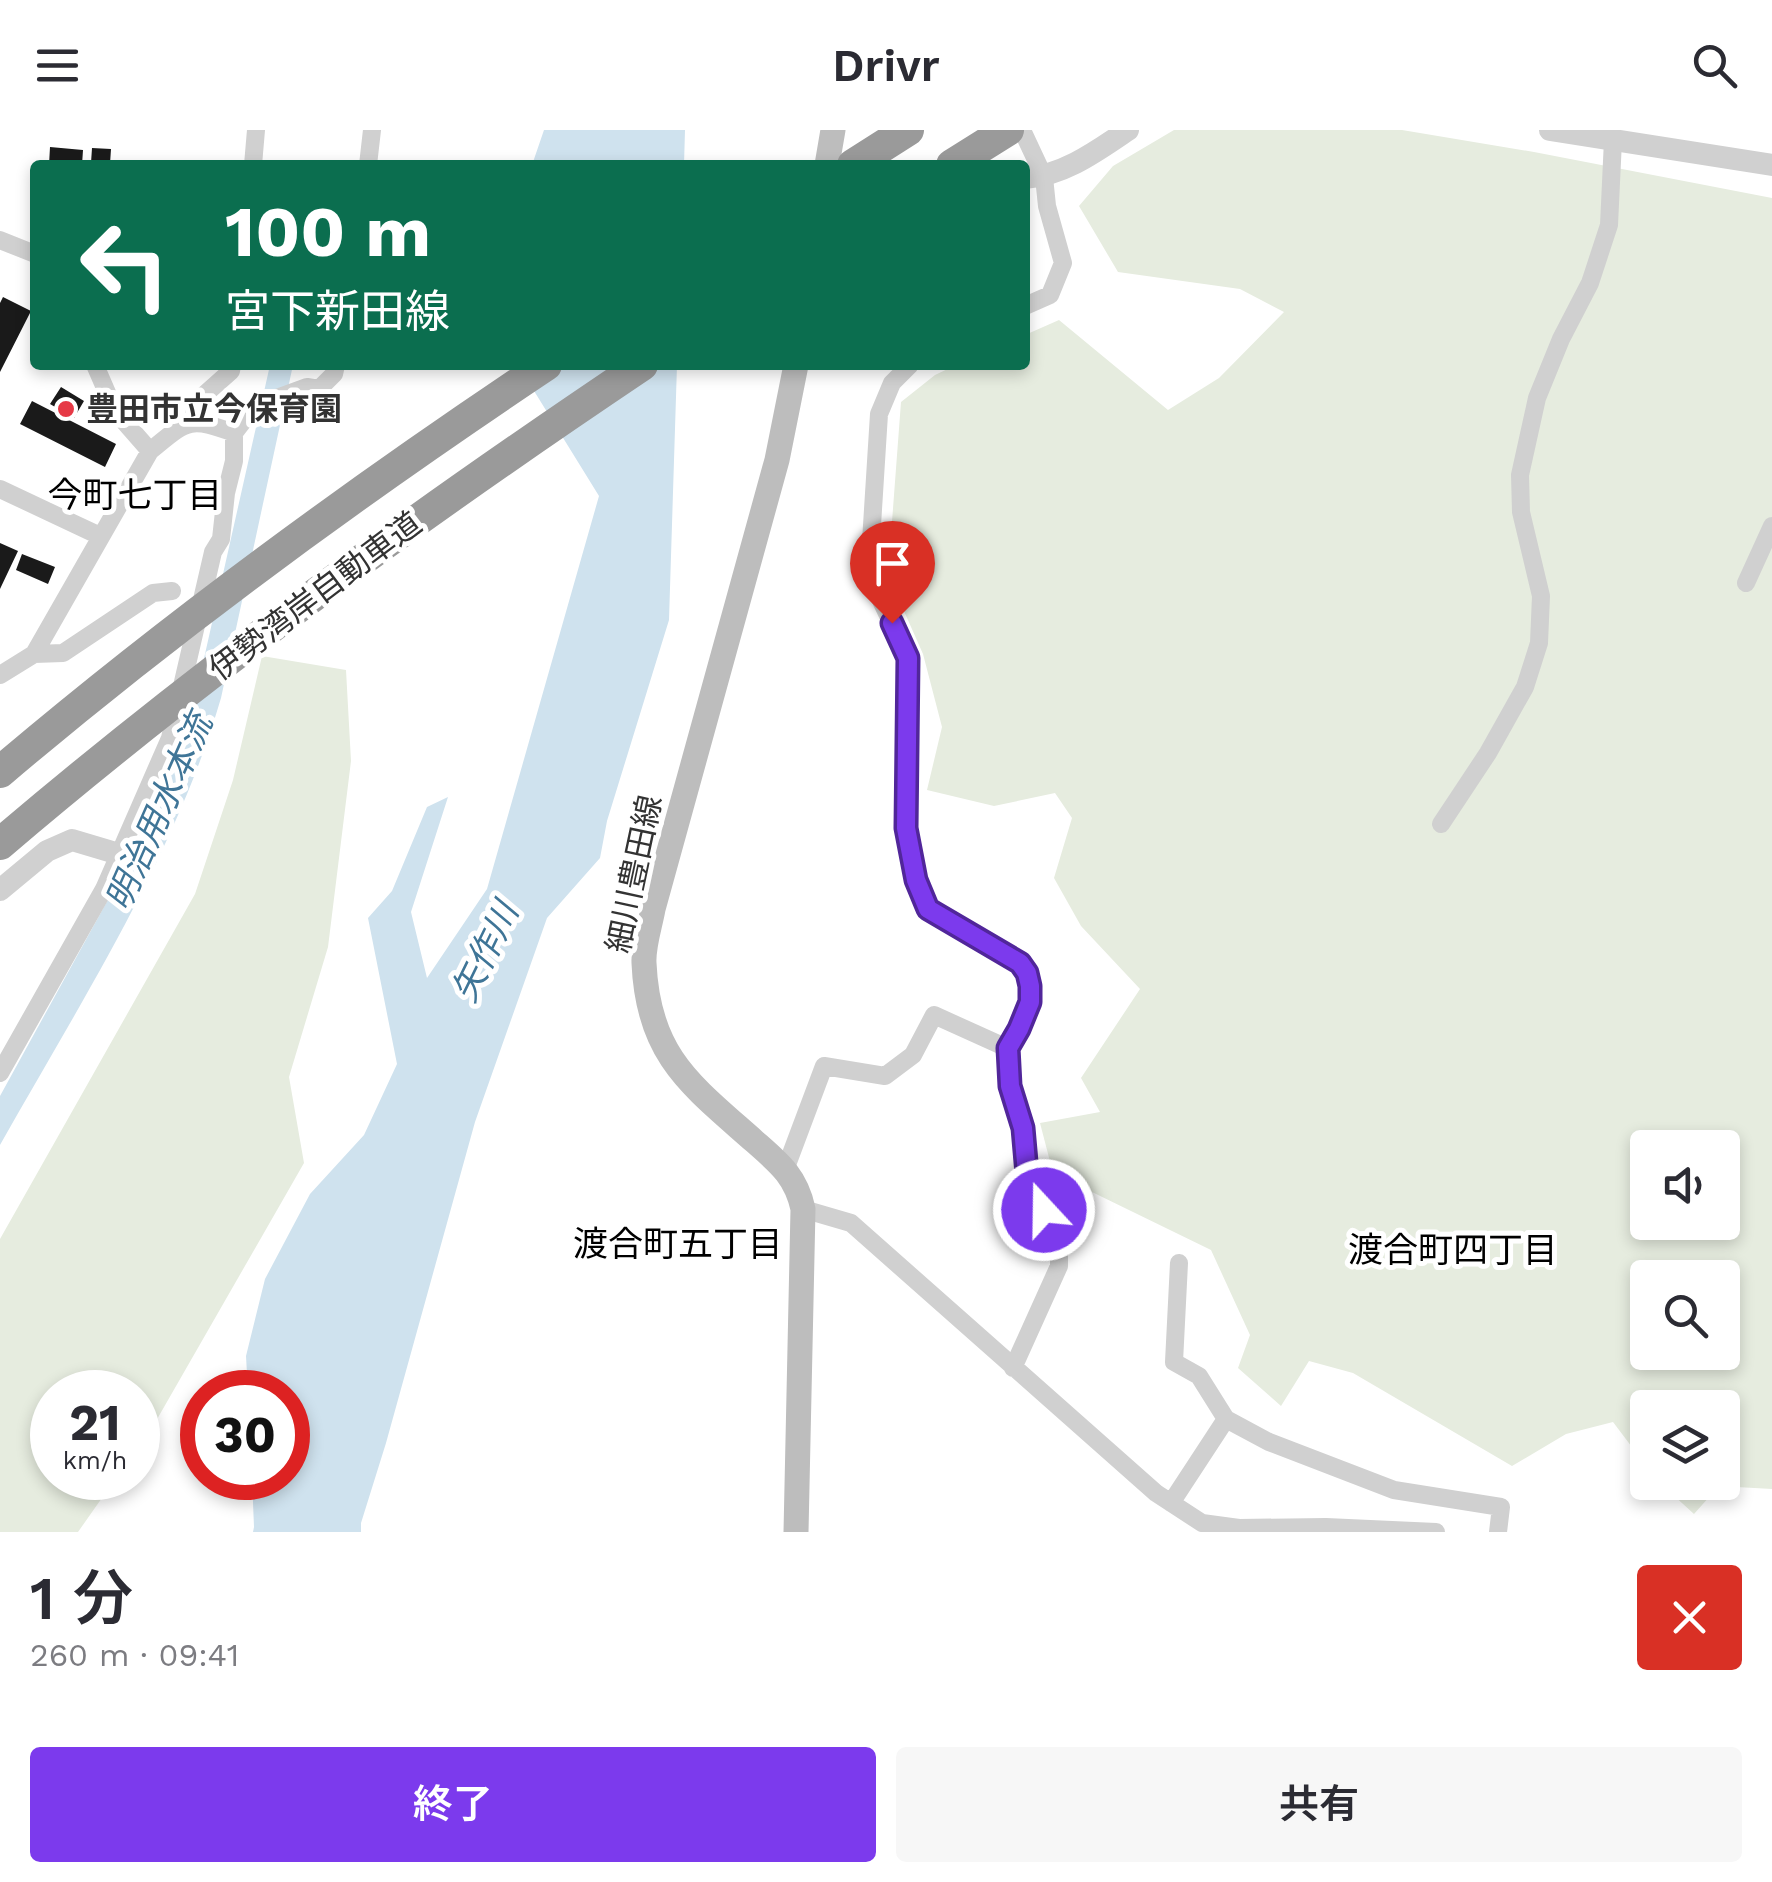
<!DOCTYPE html>
<html lang="ja">
<head>
<meta charset="utf-8">
<style>
  body { margin:0; font-family:"Work Sans","Noto Sans JP",sans-serif; background:#f7f7f7; color:#2b2b33; height:100vh; display:flex; flex-direction:column; font-size:38px; white-space:nowrap }
  * { box-sizing:border-box; margin:0 }
  p { font-size:32px; color:#7c7c81 }
  .icon { flex:none; width:55px; height:55px; fill:none; stroke:currentColor; stroke-width:2; stroke-linecap:round; stroke-linejoin:round }
  .map { position:relative; height:1402px; overflow:hidden }
  .sheet { display:flex; flex-direction:column; background:#fff; flex:1 }
  .sheet>* { flex:none }
  .top-card { position:absolute; left:30px; top:30px; width:1000px; height:210px; border-radius:10px; box-shadow:0 5px 15px #0003; background:#0b6e4f; color:#fff; overflow:hidden }
  .tools { position:absolute; left:1630px; top:1000px; display:grid; gap:20px }
  .tools a { display:grid; place-items:center; width:110px; height:110px; border-radius:10px; background:#fff; box-shadow:0 5px 15px #0003; font-size:50px }
  .speed { position:absolute; left:30px; top:1240px; display:flex; gap:20px; font-size:50px; font-weight:700; text-align:center }
  .speed>* { display:grid; place-content:center; width:130px; height:130px; border-radius:50%; background:#fff; box-shadow:0 5px 15px #0003; line-height:1 }
  .speed small { font-size:25px; font-weight:400 }
  .speed .limit { border:15px solid #d22; background:#fff; color:#111 }
  .pin { position:absolute; display:grid; place-items:center; width:85px; height:85px; color:#fff; margin:-102px -42px; border-radius:50% 50% 50% 0; rotate:-45deg; box-shadow:0 0 10px #0007 }
  .pin .icon { rotate:45deg }
  .me { position:absolute; width:110px; margin:-55px; rotate:339deg; stroke-linejoin:round; filter:drop-shadow(0 0 8px #0008) }
  .turn { display:flex; align-items:center; gap:35px; height:210px; padding:0 30px; font-size:45px }
  .turn .icon { width:130px; height:130px; stroke-width:2.5 }
  .turn b { display:block; font-size:70px; line-height:85px }
  .round { display:grid; place-items:center; flex:none; width:105px; height:105px; border-radius:10px; background:#f7f7f7 }
  .overview { display:flex; align-items:center; justify-content:space-between; height:170px; padding:0 30px }
  h1 { font-size:60px; font-weight:600; line-height:75px }
  .button { display:flex; gap:20px; margin-top:auto; padding:20px 30px }
  .button a { flex:1; height:115px; border-radius:10px; background:#7c3aed; color:#fff; font-size:40px; font-weight:600; line-height:115px; text-align:center }
  .button a+a { background:#f7f7f7; color:#2b2b33 }
  header { display:flex; justify-content:space-between; align-items:center; height:130px; padding:0 30px; background:#fff; font-size:45px; font-weight:600 }
  .map>svg:first-child { display:block }
  .green { fill:#e6ecdf; fill-rule:evenodd }
  .water { fill:#cfe2ee }
  .building { fill:#1a1a1a }
  .lines { fill:none; stroke-linecap:round; stroke-linejoin:round }
  .minor { stroke:#d0d0d0; stroke-width:18 }
  .tertiary { stroke:#d0d0d0; stroke-width:22 }
  .secondary { stroke:#bdbdbd; stroke-width:25 }
  .motorway { stroke:#9a9a9a; stroke-width:32 }
  .motorway-bridge { stroke:#9a9a9a; stroke-width:32 }
  .route-casing { stroke:#51269a; stroke-width:25 }
  .route { stroke:#7c3aed; stroke-width:18 }
  .poi-dot { fill:#e63946; stroke:#fff; stroke-width:4 }
  .labels { text-anchor:middle; dominant-baseline:central; stroke-width:10; stroke-linejoin:round; paint-order:stroke }
  .poi-label { font-size:32px; font-weight:bold; fill:#333; stroke:#fff; text-anchor:start }
  .street-label { font-size:32px; fill:#333; stroke:#fff }
  .neighbourhood-label { font-size:35px; fill:#000; stroke:#fff }
  .water-label { font-size:35px; font-style:italic; fill:#3f7597; stroke:#fff }
</style>
</head>
<body>
<header><svg class="icon" aria-label="menu" viewBox="0 0 24 24"><path d="M4 6h16M4 12h16M4 18h16"/></svg>Drivr<svg class="icon" aria-label="search" viewBox="0 0 24 24"><circle cx="10" cy="10" r="6"/><path d="M15 15l6 6"/></svg></header>
<div class="map">
<svg width="1772" height="1402" viewBox="0 0 1772 1402">
  <rect width="100%" height="100%" fill="#fff"/>
  <path class="green" d="M1174 0H1402L1534 22 1772 68V1359L1719 1356 1694 1384 1660 1353 1722 1352V1278H1648L1647 1337 1613 1292 1566 1304 1512 1336 1353 1243 1309 1231 1281 1276 1238 1238 1250 1205 1211 1120 1053 1043 1040 993 1100 982 1081 948 1140 859 1081 796 1054 748 1072 688 1055 663 994 676 927 660 942 597 923 524 888 445 901 272 935 245 956 235H1025V205L1059 190 1168 280 1219 248 1284 182 1240 159 1118 142 1079 76 1113 36ZM1648 1018H1722V1092H1648ZM1648 1148H1722V1222H1648Z
    M262 526 346 540 351 631 328 817 289 947 304 1033 156 1291 138 1317V1262H52V1348H116L78 1402H0V1109L195 764 233 650Z"/>
  <path class="water" d="M544 0H685L684 35H532Z
    M270 235H293L221 568C175 726 80 873 0 1015V966L121 746 183 609 196 564Z
    M518 235H677L669 490 607 691 600 728 547 788 475 992 386 1313 361 1393V1402H253L254 1397 252 1348H288V1262H248L246 1226 265 1149 310 1064 364 1005 397 934 368 788 392 761 427 677 448 667 411 782 427 848 487 759 599 366Z"/>
  <path class="building" d="M50 17 83 20 82 35H49Z
    M92 18 111 19 110 34 91 33Z
    M3 167 31 181 0 242V173Z
    M61 257 84 271 74 288 50 274Z
    M32 271 116 314 105 337 20 294Z
    M0 413 18 421 0 459Z
    M22 424 55 437 48 454 16 440Z"/>
  <g class="lines">
    <path class="minor" d="M1022 0 1044 47 1047 76 1063 133 1050 165 1025 176
      M253 35 256 0
      M368 35 372 0
      M0 110 35 124
      M95 235 115 281 150 321
      M910 235 892 253 879 284 870 427V443L875 458 908 528 906 698 916 750 928 779 1020 833 1027 843 1030 856V872L1019 899 1007 918 1010 956 1023 998 1029 1055 1059 1105V1136L1013 1238
      M195 291 194 274 231 241 232 235
      M0 359 100 406
      M1746 453 1772 396
      M34 524 63 523 153 463 172 461
      M0 545 34 524 150 321C187 291 188 286 234 303L255 276 307 257 319 259 334 244 336 235
      M1441 694 1488 623 1525 557 1539 513 1541 466 1521 382 1520 345 1537 268 1561 209 1590 153 1609 95 1613 10
      M0 943 104 759 170 608 213 422 221 409 226 363 234 331V303
      M785 1040 824 936 885 946 913 925 934 885 1007 918
      M803 1079 851 1093 1156 1363 1202 1393 1239 1398 1326 1397 1436 1402
      M1226 1289 1269 1312 1394 1360 1501 1377 1498 1402
      M1171 1373 1226 1289 1199 1246 1174 1232 1179 1133"/>
    <path class="tertiary" d="M1550 0 1772 35
      M1025 48C1063 46 1097 21 1128 0
      M0 760 47 721 72 710 119 724"/>
    <path class="secondary" d="M827 35 833 0
      M796 235 777 330 653 779C650 796 643 816 644 833 648 926 691 955 754 1011 779 1033 796 1046 803 1079L796 1402"/>
    <path class="motorway" d="M853 35 908 0
      M952 35 1008 0"/>
    <path class="motorway-bridge" d="M0 642C173 495 357 361 546 235
      M0 714C204 540 420 384 642 235"/>
  </g>
  <g class="lines">
    <g class="route-casing">
      <path id="route" d="M892 493 908 528 906 698 916 750 928 779 1020 833 1027 843 1030 856V872L1019 899 1008 918 1010 956 1023 998 1028 1055 1044 1080"/>
    </g>
    <use href="#route" class="route"/>
  </g>
  <circle class="poi-dot" cx="66" cy="279" r="10"/>
  <g class="labels">
    <g class="poi-label">
      <text x="86" y="279">豊田市立今保育園</text>
    </g>
    <g class="street-label">
      <text transform="translate(315 466) rotate(-37)">伊勢湾岸自動車道</text>
      <text transform="translate(634 744) rotate(-78)">細川豊田線</text>
    </g>
    <g class="neighbourhood-label">
      <text x="135" y="365">今町七丁目</text>
      <text x="678" y="1114">渡合町五丁目</text>
      <text x="1453" y="1120">渡合町四丁目</text>
    </g>
    <g class="water-label">
      <text transform="translate(159 682) rotate(-66)">明治用水本流</text>
      <text transform="translate(485 822) rotate(-64)">矢作川</text>
    </g>
  </g>
</svg>
<div class="tools">
<a><svg class="icon" aria-label="sound" viewBox="0 0 24 24"><path d="M4 9h4l5-4v14l-5-4H4zM17 9q2 3 0 6"/></svg></a>
<a><svg class="icon" aria-label="search" viewBox="0 0 24 24"><circle cx="10" cy="10" r="6"/><path d="M15 15l6 6"/></svg></a>
<a><svg class="icon" aria-label="layers" viewBox="0 0 24 24"><path d="M12 4l9 5-9 5-9-5zM3 14l9 5 9-5"/></svg></a>
</div>
<div class="speed"><div>21<small>km/h</small></div><div class="limit">30</div></div>
<div class="pin" style="left:892px;top:493px;background:#d93025"><svg class="icon" aria-label="arrive" viewBox="0 0 24 24"><path d="M6 21V4h12l-3 4 3 4H6"/></svg></div>
<svg class="me" style="left:1044px;top:1080px" viewBox="-20 -20 40 40"><circle r="17" fill="#7c3aed" stroke="#fff" stroke-width="3"/><path d="M0-11L8 9 0 5-8 9z" fill="#fff"/></svg>
<div class="top-card">
<div class="turn"><svg class="icon" aria-label="left" viewBox="0 0 24 24"><path d="M17 20v-9H6M10 6l-5 5 5 5"/></svg><div><b>100 m</b>宮下新田線</div></div>
</div>
</div>
<section class="sheet">
<div class="overview"><div><h1>1 分</h1><p>260 m · 09:41</p></div><a class="round" style="background:#d93025;color:#fff"><svg class="icon" aria-label="close" viewBox="0 0 24 24"><path d="M6 6l12 12M18 6L6 18"/></svg></a></div>
<div class="button"><a>終了</a><a>共有</a></div>
</section>
</body>
</html>
